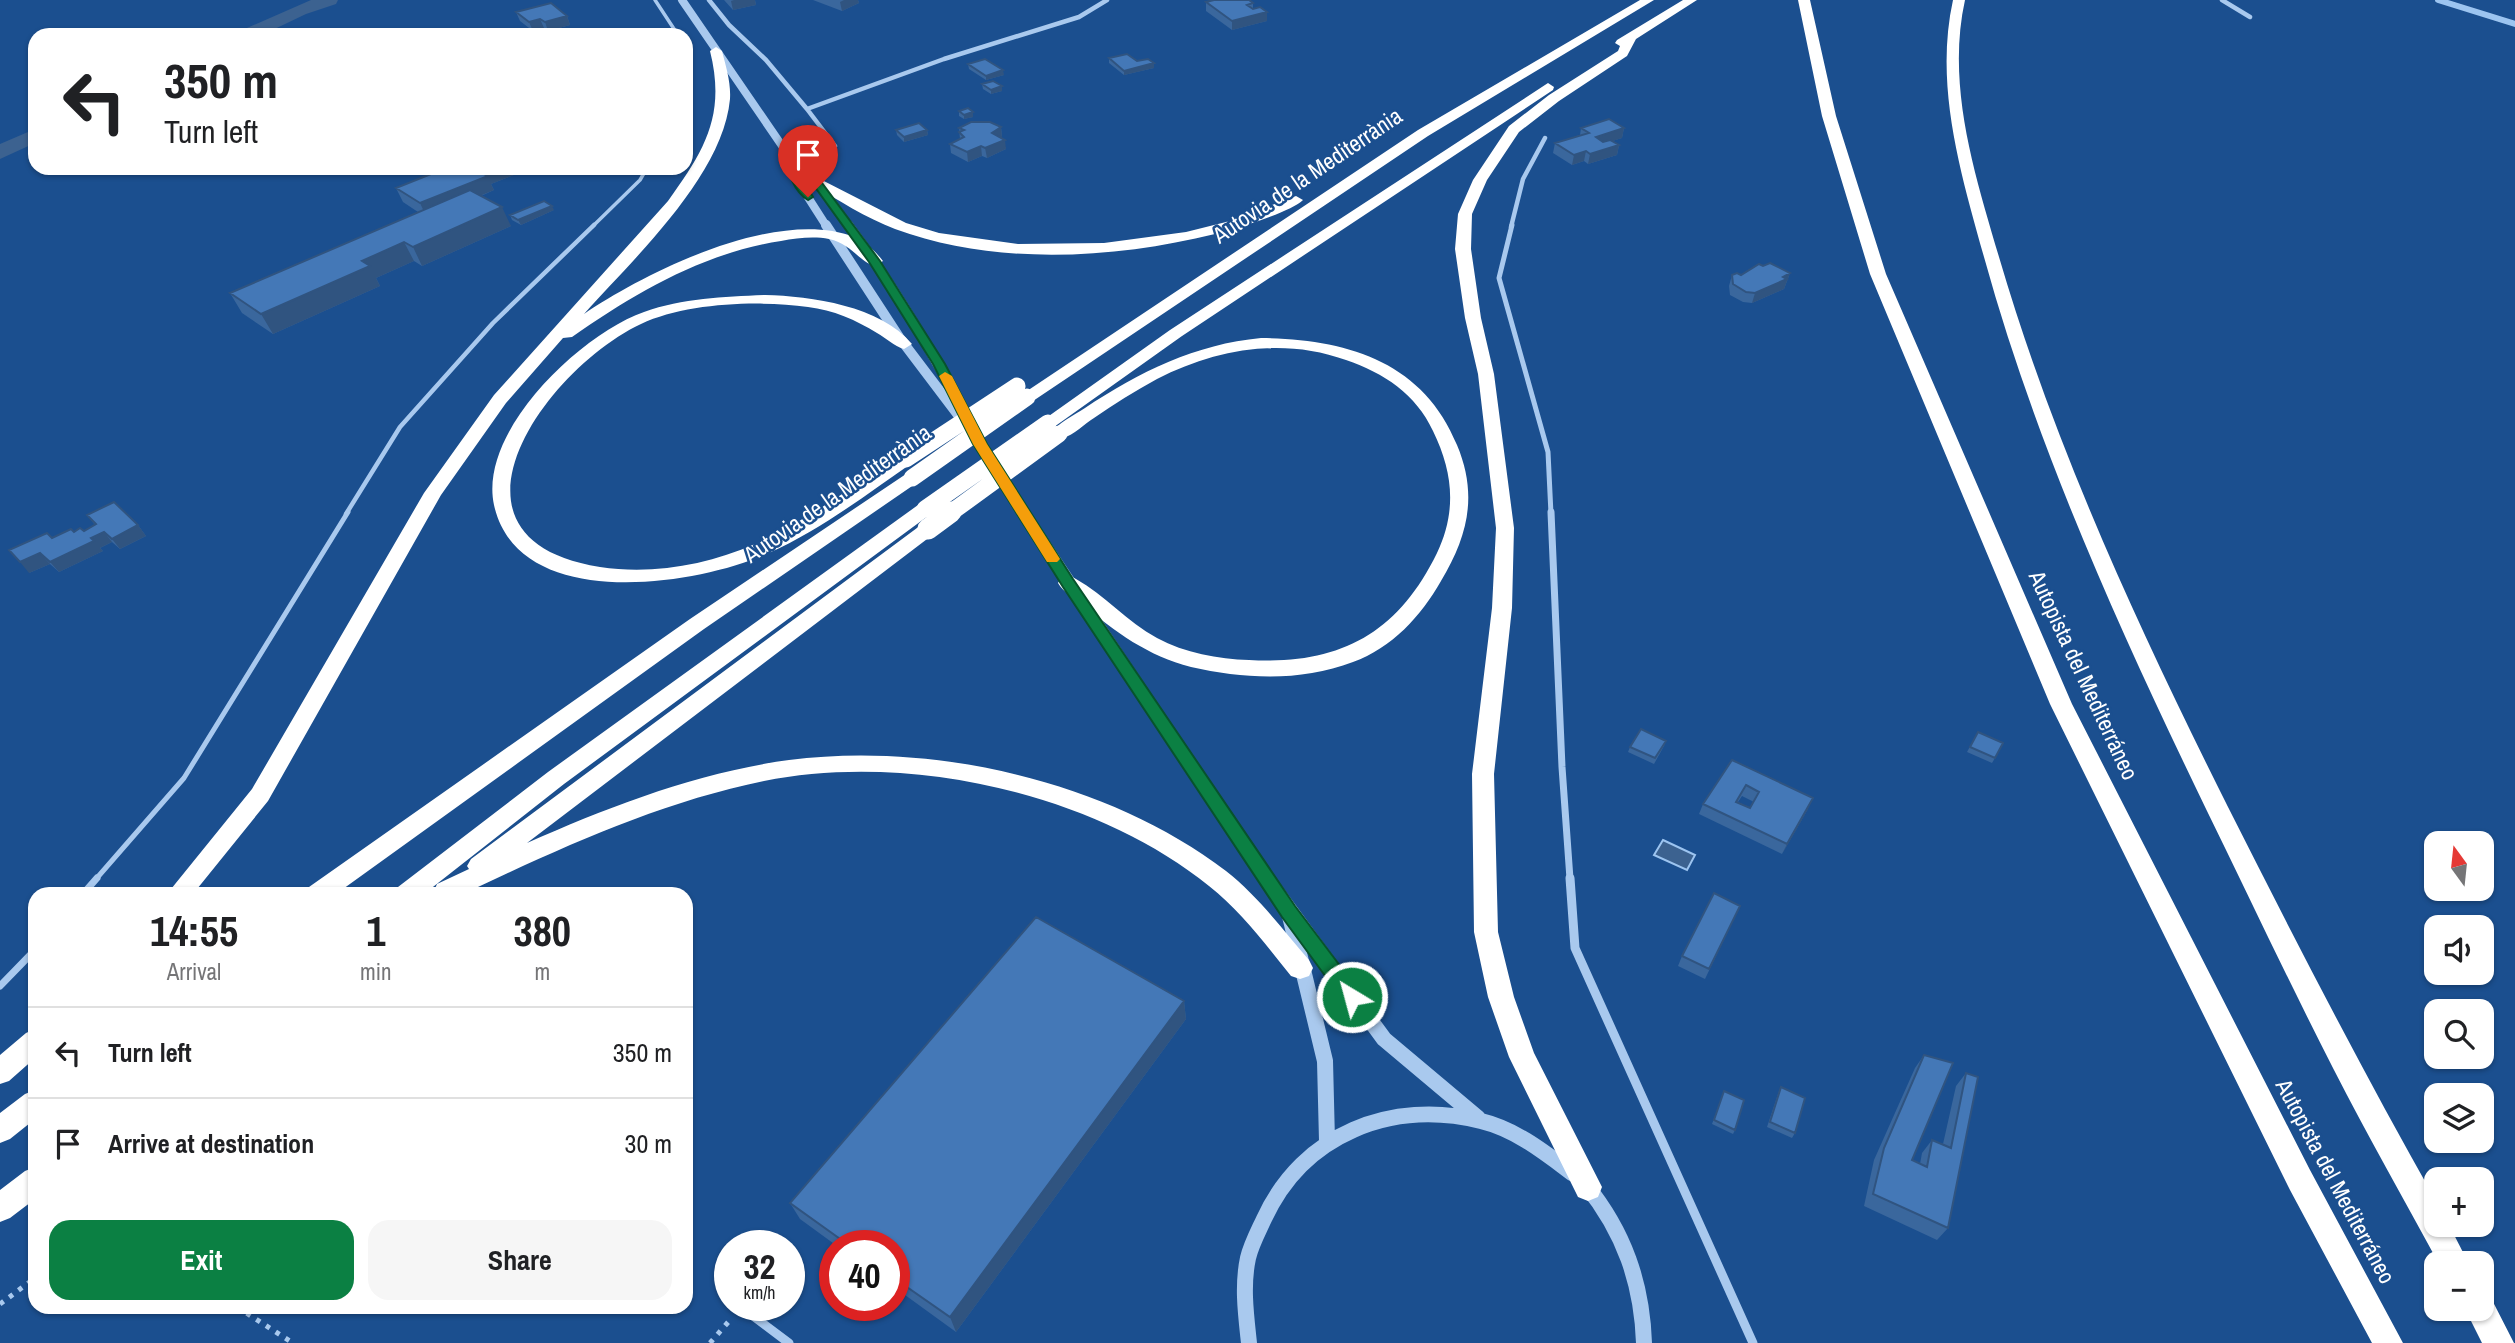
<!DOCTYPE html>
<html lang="en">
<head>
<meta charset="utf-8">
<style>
  body { margin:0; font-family:"Archivo Narrow",sans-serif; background:#f6f6f6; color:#202124; height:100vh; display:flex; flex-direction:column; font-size:26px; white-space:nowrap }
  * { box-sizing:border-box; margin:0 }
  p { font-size:23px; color:#757577 }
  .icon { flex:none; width:38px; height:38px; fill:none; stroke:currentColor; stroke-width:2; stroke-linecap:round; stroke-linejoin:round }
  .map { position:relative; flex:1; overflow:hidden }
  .side { position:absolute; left:28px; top:887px; width:665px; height:427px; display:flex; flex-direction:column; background:#fff; border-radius:21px; box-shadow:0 2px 5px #0004 }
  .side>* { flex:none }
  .hud { position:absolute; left:28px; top:28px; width:665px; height:147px; border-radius:21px; box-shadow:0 2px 5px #0004; background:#fff; color:#202124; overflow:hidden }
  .needle { width:46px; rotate:345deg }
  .tools { position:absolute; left:2424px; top:831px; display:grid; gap:14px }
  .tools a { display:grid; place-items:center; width:70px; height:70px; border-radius:14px; background:#fff; box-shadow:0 2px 5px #0004; font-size:35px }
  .speed { position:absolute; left:714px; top:1230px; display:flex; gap:14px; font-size:35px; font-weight:700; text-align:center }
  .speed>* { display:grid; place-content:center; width:91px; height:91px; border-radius:50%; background:#fff; box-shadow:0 2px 5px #0004; line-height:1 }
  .speed small { font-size:18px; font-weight:400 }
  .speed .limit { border:10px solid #d22; background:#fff; color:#111 }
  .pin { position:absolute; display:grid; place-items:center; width:60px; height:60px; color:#fff; margin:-72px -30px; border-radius:50% 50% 50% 0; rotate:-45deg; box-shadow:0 0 7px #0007 }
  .pin .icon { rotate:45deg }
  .me { position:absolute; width:77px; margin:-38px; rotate:323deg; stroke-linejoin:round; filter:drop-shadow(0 0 5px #0008) }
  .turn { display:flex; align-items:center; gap:24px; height:147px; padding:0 21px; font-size:32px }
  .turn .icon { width:91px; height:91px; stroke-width:2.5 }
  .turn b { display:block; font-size:49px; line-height:60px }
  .eta { display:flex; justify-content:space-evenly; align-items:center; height:119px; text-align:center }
  .eta b { font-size:42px; font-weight:700; line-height:49px }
  .primary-button { display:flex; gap:14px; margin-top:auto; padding:14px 21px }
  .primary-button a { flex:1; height:80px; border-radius:21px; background:#0b8043; color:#fff; font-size:28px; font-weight:700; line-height:80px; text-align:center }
  .primary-button a+a { background:#f6f6f6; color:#202124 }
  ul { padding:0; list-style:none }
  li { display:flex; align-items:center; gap:21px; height:91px; padding:0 21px; border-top:2px solid #e0e0e0 }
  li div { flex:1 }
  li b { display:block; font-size:26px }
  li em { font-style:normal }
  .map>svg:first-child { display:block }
  .water { fill:#3c6290; stroke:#9cc4f0; stroke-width:2 }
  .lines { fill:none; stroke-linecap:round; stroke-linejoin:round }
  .stream { stroke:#9cc4f0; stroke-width:6 }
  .canal { fill:#3c6290; fill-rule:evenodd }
  .path { stroke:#a9c9ee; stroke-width:5; stroke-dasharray:4.5 7; stroke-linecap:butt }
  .service-far3 { stroke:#a9c9ee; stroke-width:3.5 }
  .service-far2 { stroke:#a9c9ee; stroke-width:4.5 }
  .service-far1 { stroke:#a9c9ee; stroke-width:5 }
  .service { stroke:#a9c9ee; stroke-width:7 }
  .minor-far3 { stroke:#a9c9ee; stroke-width:4.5 }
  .minor-far2 { stroke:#a9c9ee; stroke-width:5 }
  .minor-far1 { stroke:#a9c9ee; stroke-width:7 }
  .minor { stroke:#a9c9ee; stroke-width:9 }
  .tertiary-far3 { stroke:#a9c9ee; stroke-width:8 }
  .tertiary-far2 { stroke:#a9c9ee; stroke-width:10 }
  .tertiary-far1 { stroke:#a9c9ee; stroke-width:12 }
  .tertiary { stroke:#a9c9ee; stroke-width:16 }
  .motorway { fill:#fff; fill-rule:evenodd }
  .motorway-bridge-far1 { stroke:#fff; stroke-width:17 }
  .motorway-bridge { stroke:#fff; stroke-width:21 }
  .wall { fill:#3a679d; fill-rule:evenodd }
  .shaded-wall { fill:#305480 }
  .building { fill:#4478b7; stroke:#305480; stroke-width:2; fill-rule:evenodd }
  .route { fill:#0b8043; stroke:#07532c; stroke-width:2 }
  .slow { fill:#f59e0b }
  .labels { text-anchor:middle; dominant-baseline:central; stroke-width:5; stroke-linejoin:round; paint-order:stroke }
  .street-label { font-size:23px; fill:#fff; stroke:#1b4f8f }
</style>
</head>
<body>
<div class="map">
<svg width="2515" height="1343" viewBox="0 0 2515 1343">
  <rect width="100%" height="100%" fill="#1b4f8f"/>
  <path class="water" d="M1663 840 1695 855 1687 870 1654 855Z"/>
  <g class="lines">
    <path class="stream" d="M2438 0 2515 24"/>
    <path class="canal" d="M311 0H338L336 4 306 14 262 35H237L240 31Z
      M35 129V143L0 159V144Z"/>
    <path class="path" d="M0 1304 35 1278
      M237 1307 293 1343
      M710 1343 730 1320"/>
    <path class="service-far3" d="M655 0 678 35
      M592 227 640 180 647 168"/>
    <path class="service-far2" d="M346 514 400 427 493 323 594 225"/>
    <path class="service-far1" d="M96 879 184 778 348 512"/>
    <path class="service" d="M83 894 97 878
      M0 986 35 950"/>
    <path class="minor-far3" d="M709 0 729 25 766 60 807 109
      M2222 0 2250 17
      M835 146 807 109 944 59 1079 17 1107 0
      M1511 227 1523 179 1545 138"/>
    <path class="minor-far2" d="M1512 225 1499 278 1548 452 1551 514"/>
    <path class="minor-far1" d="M1551 512 1562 767 1570 879"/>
    <path class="minor" d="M1570 878 1575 948 1753 1343
      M741 1307 789 1343"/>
    <path class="tertiary-far3" d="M682 0 789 156 816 181 850 227
      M789 156 795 177 827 227"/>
    <path class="tertiary-far2" d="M826 225 899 337 980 444 1024 514
      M848 225C893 285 931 349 965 415"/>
    <path class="tertiary-far1" d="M1023 512 1267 879"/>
    <path class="tertiary" d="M1266 878 1384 1039 1478 1118
      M1290 916 1325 1061 1327 1141
      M1586 1185C1624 1232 1642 1283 1644 1343
      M1249 1343C1246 1315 1242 1286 1248 1258 1251 1245 1258 1232 1264 1219 1303 1134 1391 1099 1481 1121 1515 1129 1544 1152 1572 1173"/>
    <path class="motorway" d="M1640 0H1654L1428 136 1033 401H1021L1018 397 1418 130Z
      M1683 0H1697L1636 39 1627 56 1559 101 1519 132 1487 180 1472 214 1471 249 1481 318 1494 374 1514 528 1512 608 1494 774 1498 932 1514 997 1534 1053 1602 1187 1598 1197 1588 1201 1578 1197 1509 1057 1488 997 1474 932 1472 774 1492 608 1496 528 1478 374 1465 318 1455 249 1458 214 1473 180 1509 126 1549 95 1618 51 1620 46 1615 43 1617 40Z
      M1798 0H1810L1836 116 1886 274 2072 704 2310 1170 2403 1343H2372L2290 1190 2050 704 1870 274 1822 116Z
      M1953 0H1965C1946 86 1975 175 1999 257 2055 448 2139 629 2228 807 2295 940 2363 1072 2436 1201V1225H2449L2469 1264H2439C2404 1199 2367 1135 2334 1070 2290 984 2249 897 2207 811 2120 631 2037 449 1984 257 1961 174 1934 86 1953 0Z
      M716 47 722 51C726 67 731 82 730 99 723 176 634 258 584 314 647 271 778 207 854 237 865 241 876 252 883 261L875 266C859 262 852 244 829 239 814 236 797 238 781 241 703 253 635 293 572 337L563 338 506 403 441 495 268 801 193 894H167L252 789 424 493 494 395 668 201C705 150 726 115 710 51Z
      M1548 83 1554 87 1553 90 1182 336 1054 427H1042L1039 423 1170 330Z
      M816 177 906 223 939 233 1018 244 1104 243 1186 232 1226 222 1296 196 1303 200C1291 212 1233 230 1215 234 1113 259 995 266 895 229 866 218 838 200 811 184L809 181Z
      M765 295C811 296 881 306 912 344L904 349C894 346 886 338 877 333 856 320 833 310 808 307 758 300 686 303 641 324 545 369 424 539 600 567 652 575 707 565 755 544 807 521 853 486 900 455H912L915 459 912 463C866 495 820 530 769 553 695 586 518 613 494 505 478 431 581 334 644 312 683 298 724 297 765 295Z
      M1261 338C1346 339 1423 361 1457 445 1478 495 1468 536 1441 581 1421 616 1392 648 1353 662 1301 682 1244 679 1191 667 1148 656 1115 632 1082 604 1074 598 1063 592 1058 583L1061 578C1067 577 1071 576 1076 579 1105 595 1127 622 1157 638 1185 653 1218 659 1249 660 1338 665 1397 635 1437 553 1457 511 1453 472 1433 431 1416 394 1384 373 1346 360 1282 337 1216 349 1157 379 1135 391 1114 404 1094 418 1084 424 1074 435 1063 438 1058 440 1058 439 1053 438L1050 434C1058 423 1074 415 1085 408 1139 372 1196 344 1261 338Z
      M912 472 918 474 921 478 918 482 704 629 336 894H306L309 887 690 619 906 474Z
      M925 503 932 505 934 509 932 513 564 784 424 894H395L398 887 548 772 918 505Z
      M928 523 935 525 938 529 935 533 527 843C610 806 699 772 789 760 934 741 1110 782 1226 871 1258 896 1283 930 1309 960L1313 968 1309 976 1300 979 1291 976C1266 945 1241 911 1209 886 1094 793 909 752 764 781 657 803 561 848 463 894H436L434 891 437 884 469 869 467 866 471 859 921 525Z
      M35 1029V1058L9 1081 0 1084V1055L26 1033Z
      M35 1090V1119L10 1139 0 1143V1113L25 1094Z
      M35 1167V1199L10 1218 0 1222V1190L25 1171Z
      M2482 1295 2491 1298 2514 1343H2482L2465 1309H2482Z"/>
    <path class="motorway-bridge-far1" d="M906 459 1017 386
      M912 478 1027 397
      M925 509 1048 423
      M949 514 1059 434"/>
    <path class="motorway-bridge" d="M928 529 951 512"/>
  </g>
  <path class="wall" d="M724 0H755L756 5 733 10Z
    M813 0H858L859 3 842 11Z
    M1206 2 1253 3V9L1267 21 1232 30 1206 11Z
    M516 12 567 16 570 25 548 31 544 28 533 31 520 21Z
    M1109 58 1137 61 1154 68 1124 75 1109 63Z
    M968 64 1004 75 986 80 969 69Z
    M982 84 1002 91 991 94 983 89Z
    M959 111 973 112V117L964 119 959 116Z
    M1001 127 1002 137 1001 138 1006 149 987 158 982 156 968 162 951 153 950 144 960 139 959 128Z
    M1581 128H1624L1622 138 1612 141 1619 145 1617 155 1588 164 1584 161 1572 165 1553 153 1555 143 1580 135Z
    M896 130H927L928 135 904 142 897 135Z
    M446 168H520L521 172 491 184 494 190 481 196 511 226 422 266 414 261 376 278 380 286 273 334 242 313 230 293 418 212 403 202 396 188Z
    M554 210 521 225 512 220 510 215Z
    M1763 266 1790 273 1784 289 1752 303 1743 302 1730 295 1729 286 1732 275H1741Z
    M87 515 138 525 146 536 120 549 112 542 100 548 103 551 59 572 50 564 29 573 52 538 74 532 84 531 95 525Z
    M1978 732 1995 758 1992 763 1967 752Z
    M1666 741 1664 746 1654 764 1628 752 1630 747Z
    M1732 760 1808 809 1782 854 1699 814 1703 804ZM1742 796 1754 802 1750 808 1738 802Z
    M1740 906 1705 979 1678 966 1682 956Z
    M1184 1001 1186 1019 956 1332 894 1287V1246H837L800 1219 790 1203Z
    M1924 1055 1912 1160 1920 1164 1922 1153 1932 1140 1943 1144 1956 1086 1966 1073 1948 1228 1937 1240 1864 1206 1874 1160 1915 1068Z
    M1781 1087 1795 1133 1792 1138 1767 1127 1779 1091Z
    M1724 1091 1735 1130 1733 1134 1712 1124Z"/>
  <path class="shaded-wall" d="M734 0H755L756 5 733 10 731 1Z
    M844 0H858L859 3 842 11 840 2Z
    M1267 12V21L1232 30V21Z
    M567 16 570 25 548 31 545 22Z
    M540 19 544 28 533 31 529 22Z
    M1154 63V68L1124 75V71Z
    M1003 70 1004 75 986 80V76Z
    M1002 86V91L991 94V90Z
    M973 112V117L964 119V115Z
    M1001 127 1002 137 994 143 992 133Z
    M1624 128 1622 138 1594 147 1596 137Z
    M927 130 928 135 904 142V137Z
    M1005 140 1006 149 987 158 985 148Z
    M1619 145 1617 155 1588 164 1590 154Z
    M981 146 982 156 968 162 967 152Z
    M1586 151 1584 161 1572 165 1574 155Z
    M489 168H520L521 172 491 184 494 190 427 218 420 203 480 172Z
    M552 206 554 210 521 225 518 220Z
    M502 207 511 226 422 266 413 247Z
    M404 242 414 261 376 278 380 286 273 334 261 314 362 261Z
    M1790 273 1784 289 1752 303 1755 293Z
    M138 525 146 536 120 549 112 539Z
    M104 532 112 542 100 548 103 551 59 572 50 562Z
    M40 553 50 564 29 573 20 562Z
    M1813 798 1808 809 1782 854 1787 844Z
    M1184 1001 1186 1019 956 1332 950 1317Z"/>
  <path class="building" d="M1214 0H1249L1253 3 1247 5 1253 9 1260 7 1267 12 1232 21 1206 2Z
    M551 3 567 16 545 22 540 19 529 22 516 12Z
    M1127 54 1137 61 1148 59 1154 63 1124 71 1109 58Z
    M985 59 1003 70 986 76 968 64Z
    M993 81 1002 86 991 90 982 84Z
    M968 108 973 112 964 115 959 111Z
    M1609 119 1624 128 1596 137 1603 142 1610 140 1619 145 1590 154 1586 151 1574 155 1555 143 1589 133 1581 128Z
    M971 122H990L1001 127 992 133 1005 140 985 148 981 146 967 152 950 144 964 137 959 132 964 130 959 128Z
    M919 123 927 130 904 137 896 130Z
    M446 168H489L480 172 488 176 420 203 396 188Z
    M470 190 502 207 413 247 404 242 362 261 370 266 261 314 230 293Z
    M544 201 552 206 518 220 510 215Z
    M1770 263 1790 273 1783 277 1787 279 1755 293 1746 292 1733 284 1732 275 1737 273 1741 275 1759 264 1763 266Z
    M114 502 138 525 112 539 104 532 91 538 94 541 50 562 40 553 20 562 9 550 47 533 52 538 71 529 74 532 80 528 84 531 96 524 87 515Z
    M1641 729 1666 741 1655 758 1630 747Z
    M1978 732 2003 743 1995 758 1970 747Z
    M1732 760 1813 798 1787 844 1703 804ZM1746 785 1759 792 1750 808 1736 802Z
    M1714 893 1740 906 1709 969 1682 956Z
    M1036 917 1184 1001 950 1317 894 1278V1246H850L790 1203Z
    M1924 1055 1953 1063 1912 1160 1927 1167 1932 1140 1951 1148 1966 1073 1978 1077 1948 1228 1873 1194 1884 1148Z
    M1781 1087 1805 1098 1795 1133 1770 1122Z
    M1724 1091 1744 1100 1735 1130 1714 1120Z"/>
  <path class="route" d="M789 153 819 179 880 261 945 364 987 444 1073 579 1295 906 1359 991 1362 997 1359 1003 1352 1005 1345 1003 1282 917 1063 587 973 444 933 364 869 262 812 183 798 171 813 197 808 200C794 192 788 172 784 156Z"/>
  <path class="slow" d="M945 372 952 376 987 444 1060 559 1057 562H1047L973 444 939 376Z"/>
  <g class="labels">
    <g class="street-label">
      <text transform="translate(1307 175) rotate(-34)">Autovia de la Mediterrània</text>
      <text transform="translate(837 493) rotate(-35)">Autovia de la Mediterrània</text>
      <text transform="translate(2084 675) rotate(65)">Autopista del Mediterráneo</text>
      <text transform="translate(2336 1181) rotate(62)">Autopista del Mediterráneo</text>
    </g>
  </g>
</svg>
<div class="tools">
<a><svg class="needle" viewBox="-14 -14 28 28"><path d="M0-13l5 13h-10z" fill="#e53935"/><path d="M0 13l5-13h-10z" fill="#757577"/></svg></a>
<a><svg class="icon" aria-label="sound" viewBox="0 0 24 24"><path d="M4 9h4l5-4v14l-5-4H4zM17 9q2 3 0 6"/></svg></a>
<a><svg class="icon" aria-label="search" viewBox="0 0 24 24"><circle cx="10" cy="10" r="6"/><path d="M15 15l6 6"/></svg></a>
<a><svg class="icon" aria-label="layers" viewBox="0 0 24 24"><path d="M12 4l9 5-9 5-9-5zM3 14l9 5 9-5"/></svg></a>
<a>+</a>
<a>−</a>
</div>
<div class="speed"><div>32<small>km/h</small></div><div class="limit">40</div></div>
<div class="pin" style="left:808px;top:197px;background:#d93025"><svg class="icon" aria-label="arrive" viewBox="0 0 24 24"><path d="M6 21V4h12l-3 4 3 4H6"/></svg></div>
<svg class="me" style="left:1352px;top:997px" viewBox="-20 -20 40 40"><circle r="17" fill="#0b8043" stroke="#fff" stroke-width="3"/><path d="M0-11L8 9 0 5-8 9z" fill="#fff"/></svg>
<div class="hud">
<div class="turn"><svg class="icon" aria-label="left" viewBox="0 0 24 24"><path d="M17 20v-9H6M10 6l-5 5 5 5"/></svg><div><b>350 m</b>Turn left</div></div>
</div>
<section class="side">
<div class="eta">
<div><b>14:55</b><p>Arrival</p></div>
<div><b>1</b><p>min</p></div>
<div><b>380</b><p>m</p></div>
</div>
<ul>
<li><svg class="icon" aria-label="left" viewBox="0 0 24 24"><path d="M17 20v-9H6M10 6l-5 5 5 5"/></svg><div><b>Turn left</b></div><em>350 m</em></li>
<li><svg class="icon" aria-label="arrive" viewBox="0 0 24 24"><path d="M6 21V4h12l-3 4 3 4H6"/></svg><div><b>Arrive at destination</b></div><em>30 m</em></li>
</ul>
<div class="primary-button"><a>Exit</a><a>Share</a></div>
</section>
</div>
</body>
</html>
